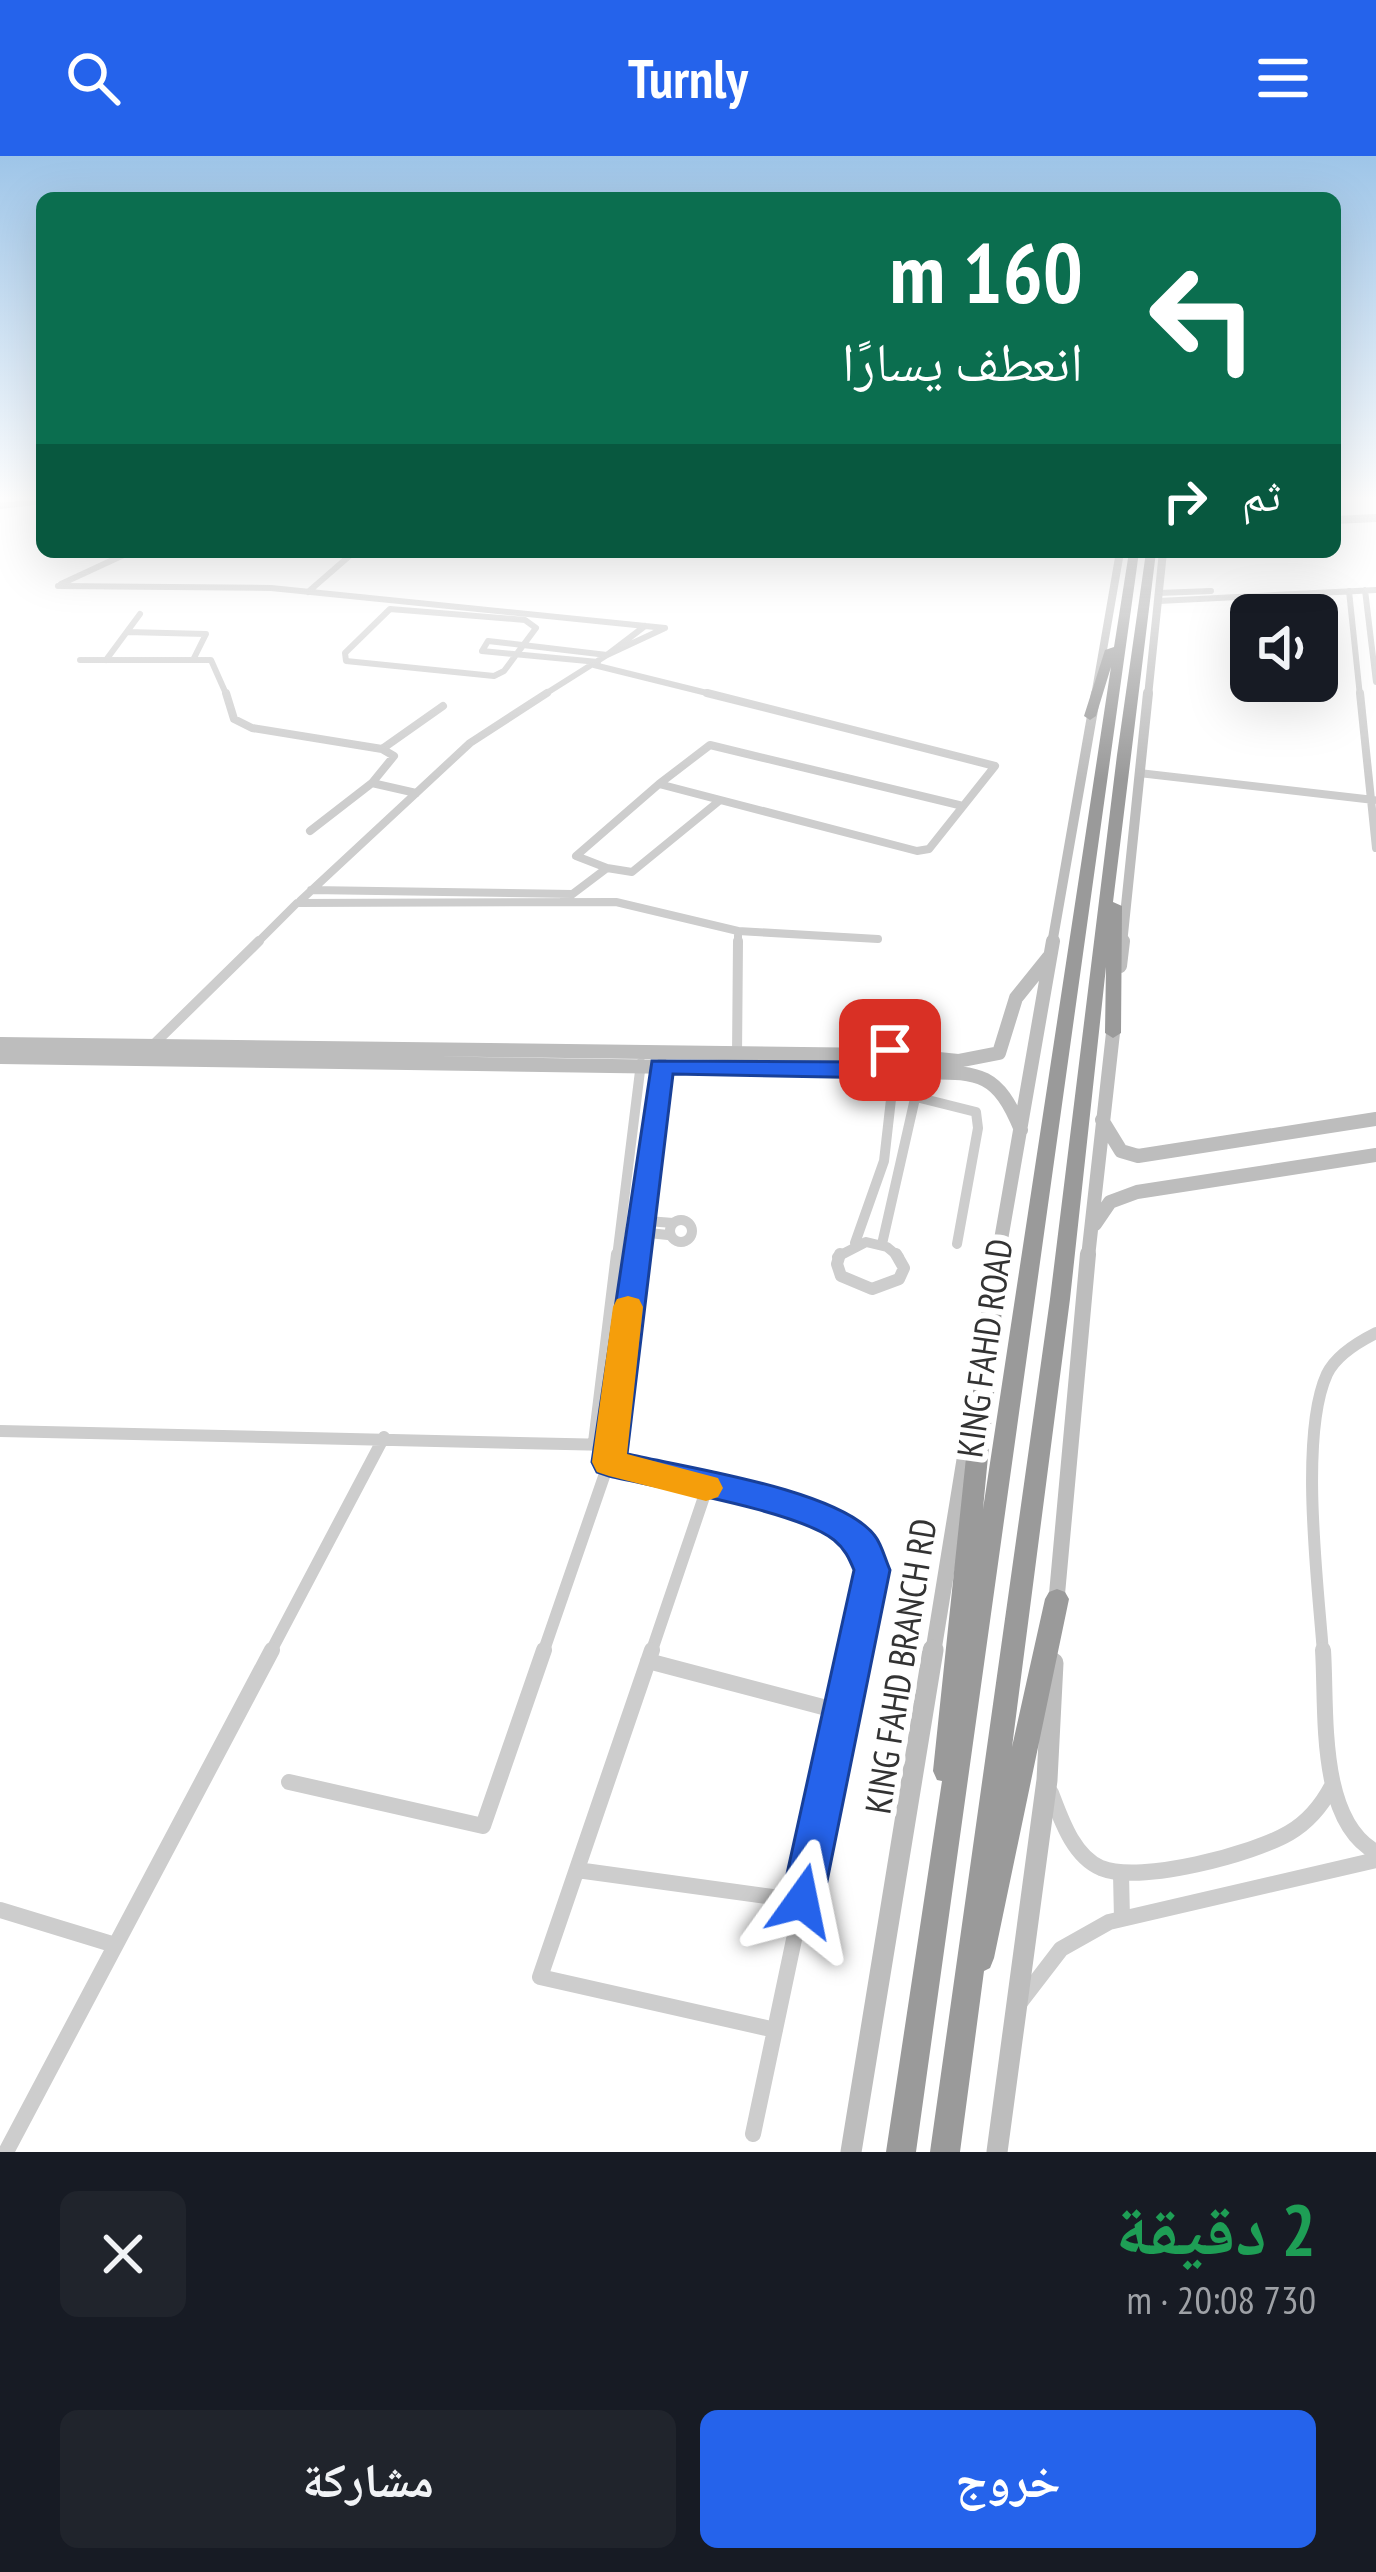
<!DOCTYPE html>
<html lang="ar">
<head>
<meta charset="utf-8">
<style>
  body { margin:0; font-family:"PT Sans Narrow","Noto Naskh Arabic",sans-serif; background:#20242c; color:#f1f3f6; direction:rtl; height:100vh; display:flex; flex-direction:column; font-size:45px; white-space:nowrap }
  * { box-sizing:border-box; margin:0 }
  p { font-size:39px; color:#9ea1a6 }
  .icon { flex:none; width:66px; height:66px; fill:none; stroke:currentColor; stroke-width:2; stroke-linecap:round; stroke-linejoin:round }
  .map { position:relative; height:1996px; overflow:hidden; direction:ltr }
  .panel { display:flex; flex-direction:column; background:#171b24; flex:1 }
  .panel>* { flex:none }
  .banner { position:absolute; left:36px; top:36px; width:1305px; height:366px; border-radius:18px; box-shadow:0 12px 48px #0002; direction:rtl; background:#0b6e4f; color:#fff; overflow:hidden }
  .fabs { position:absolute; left:1230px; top:438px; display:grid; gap:24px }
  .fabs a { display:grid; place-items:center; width:108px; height:108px; border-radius:18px; background:#171b24; box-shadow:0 12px 48px #0002; font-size:60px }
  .pin { position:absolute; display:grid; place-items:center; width:102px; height:102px; color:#fff; margin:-51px; border-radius:24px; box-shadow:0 6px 18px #0006 }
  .me { position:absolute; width:132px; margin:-66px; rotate:12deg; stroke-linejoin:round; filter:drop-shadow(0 0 9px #0008) }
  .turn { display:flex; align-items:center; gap:42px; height:252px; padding:0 60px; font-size:54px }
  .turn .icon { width:156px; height:156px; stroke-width:2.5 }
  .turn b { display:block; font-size:84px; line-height:102px }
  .then { display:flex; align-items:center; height:114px; padding:0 60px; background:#0003; gap:24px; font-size:45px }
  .round { display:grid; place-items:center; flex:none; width:126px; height:126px; border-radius:18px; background:#20242c }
  .summary { display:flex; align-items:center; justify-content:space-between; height:204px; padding:0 60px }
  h1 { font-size:72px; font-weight:700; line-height:90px; color:#1e9e55 }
  .cta { display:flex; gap:24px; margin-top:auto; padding:24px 60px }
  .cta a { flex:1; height:138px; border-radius:18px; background:#2563eb; color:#fff; font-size:48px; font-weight:700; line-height:138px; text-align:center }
  .cta a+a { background:#20242c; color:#f1f3f6 }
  header { display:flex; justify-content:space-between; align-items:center; height:156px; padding:0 60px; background:#2563eb; color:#fff; font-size:54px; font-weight:700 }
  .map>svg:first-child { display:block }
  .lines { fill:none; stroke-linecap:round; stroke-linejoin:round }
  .street-far4 { stroke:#cdcdcd; stroke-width:6 }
  .street-far3 { stroke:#cdcdcd; stroke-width:8 }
  .street-far2 { stroke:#cdcdcd; stroke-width:10 }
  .street-far1 { stroke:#cdcdcd; stroke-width:12 }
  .street { stroke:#cdcdcd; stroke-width:16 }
  .secondary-far4 { stroke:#bdbdbd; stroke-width:8 }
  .secondary-far3 { stroke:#bdbdbd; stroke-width:10 }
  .secondary-far2 { stroke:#bdbdbd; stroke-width:14 }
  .secondary-far1 { stroke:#bdbdbd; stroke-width:16 }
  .secondary { stroke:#bdbdbd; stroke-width:21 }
  .highway { fill:#9a9a9a; fill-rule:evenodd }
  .route { fill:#2563eb; stroke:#184099; stroke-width:3 }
  .slow { fill:#f59e0b }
  .labels { text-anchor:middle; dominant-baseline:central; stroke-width:12; stroke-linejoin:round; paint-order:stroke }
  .street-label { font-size:36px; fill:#333; stroke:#fff }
</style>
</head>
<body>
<header><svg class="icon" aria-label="menu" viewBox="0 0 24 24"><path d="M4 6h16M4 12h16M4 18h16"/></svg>Turnly<svg class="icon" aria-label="search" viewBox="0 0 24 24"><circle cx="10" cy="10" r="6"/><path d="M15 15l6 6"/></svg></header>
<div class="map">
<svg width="1376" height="1996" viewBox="0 0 1376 1996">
  <rect width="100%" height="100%" fill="#fff"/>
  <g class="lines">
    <path class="street-far4" d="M0 350 42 345
      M61 428 130 396
      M58 430 271 432 665 472
      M1365 434 1376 526
      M1349 435 1360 540
      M308 436 354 396
      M1159 437 1211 435
      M1159 445 1376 434
      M390 453 525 464 536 472 504 515 494 520 346 505 345 497Z
      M127 476 206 478 194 502
      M80 504H211L227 540
      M106 504 140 458
      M598 506 482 495 488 485 607 499 645 470
      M594 509 719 540
      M542 540 607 499 665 472"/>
    <path class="street-far3" d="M226 537 234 563 252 572 382 593 394 600 372 627 310 675
      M1360 537 1376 692
      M382 593 443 550
      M1139 617 1374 644
      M372 627 416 637
      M659 628 710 589 963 650
      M607 712 632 716 719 645
      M311 734 572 738
      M300 745 470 587 547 537
      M562 746 607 712 576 700 659 628 917 695 929 693 995 610 707 537
      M738 775 878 783
      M256 788 297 747 616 746 738 775V788"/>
    <path class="street-far2" d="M152 890 259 785
      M737 900 738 785
      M916 941 976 956 978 972 957 1088
      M670 1075a11 11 0 1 1 22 0a11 11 0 1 1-22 0Z
      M635 1064 673 1067
      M629 1075 668 1079
      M855 1087 884 1005 894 917
      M882 1088 916 938 912 917
      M617 1101 641 907
      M636 1101 662 906
      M837 1101 866 1086 887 1091 899 1101"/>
    <path class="street-far1" d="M840 1098 837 1108 841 1120 872 1133 899 1123 904 1112 896 1098
      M0 1275 611 1289 609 1306 769 1343 828 1364 856 1383 872 1414 855 1497
      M594 1286 617 1098
      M611 1289 636 1098
      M270 1497 384 1281
      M543 1497 609 1306
      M651 1497 707 1332
      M1323 1497C1318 1428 1299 1279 1327 1218 1336 1199 1358 1186 1376 1177"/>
    <path class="street" d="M652 1494 540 1821 775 1874
      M1323 1494C1327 1554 1317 1664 1376 1696
      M648 1505 842 1556
      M289 1626 483 1670 544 1494
      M1051 1637C1061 1663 1073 1700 1101 1712 1141 1728 1253 1698 1289 1677 1308 1666 1322 1649 1332 1630
      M577 1714 802 1745
      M1121 1718 1122 1763
      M0 1754 115 1789
      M1021 1845 1061 1793 1109 1766 1376 1704
      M753 1978 855 1494
      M6 1996 272 1494"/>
    <path class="secondary-far4" d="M1335 364 1376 362
      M1095 540 1120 396
      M1148 540 1163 396"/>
    <path class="secondary-far3" d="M1052 788 1096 537
      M1122 788 1148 537"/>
    <path class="secondary-far2" d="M1120 810 1123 785
      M0 888 882 899
      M896 893 917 899 919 913 905 918 883 912 880 902Z
      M0 901 885 914
      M919 901 958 905 999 897 1016 842 1049 801
      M915 916C976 917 996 912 1021 974
      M1102 964 1121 995 1138 1000 1376 963
      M1095 1068 1110 1046 1137 1036 1376 999
      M998 1101 1053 785
      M1088 1101 1114 868"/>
    <path class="secondary-far1" d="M994 1124 999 1098
      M1056 1449 1088 1098
      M933 1497 971 1264"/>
    <path class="secondary" d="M851 1996 933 1494
      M997 1996 1047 1624 1053 1507"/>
    <path class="highway" d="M1129 396H1139L916 1996H886L942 1625 937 1624 933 1615 986 1112 989 1107H1003L1006 1112 983 1353 1111 511 1096 560 1090 564 1084 560 1105 494 1114 491Z
      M1146 396H1156L1113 746 1122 750 1121 877 1113 882 1105 877 1106 811 1070 1143 1012 1591 1045 1443 1049 1436 1057 1433 1065 1436 1069 1443 994 1802 990 1812 984 1815 960 1996H930L1050 1143 1117 599Z"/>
  </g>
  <linearGradient id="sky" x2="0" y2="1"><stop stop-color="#9ec5e8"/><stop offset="0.55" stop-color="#fff"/><stop offset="1" stop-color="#fff" stop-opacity="0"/></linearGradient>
  <rect width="1376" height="623" fill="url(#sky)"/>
  <path class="route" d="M890 886 903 894 893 904 898 914 885 922 673 918 627 1298C684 1311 841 1334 875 1380 882 1389 885 1403 890 1414L823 1745 817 1760 802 1766 787 1760 781 1745 854 1414C849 1402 845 1393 834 1384 798 1355 660 1332 609 1320L597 1316 592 1306 652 905 869 906 871 896Z"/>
  <path class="slow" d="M628 1140 639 1143 643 1151 627 1298 718 1322 723 1332 718 1341 706 1345 609 1320 597 1316 592 1306 613 1151 617 1143Z"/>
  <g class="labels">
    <g class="street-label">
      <text transform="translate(984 1192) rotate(-82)">KING FAHD ROAD</text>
      <text transform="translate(900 1510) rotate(-81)">KING FAHD BRANCH RD</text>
    </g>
  </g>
</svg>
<div class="fabs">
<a><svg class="icon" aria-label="sound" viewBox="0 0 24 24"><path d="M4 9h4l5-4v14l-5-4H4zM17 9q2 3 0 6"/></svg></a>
</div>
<div class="pin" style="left:890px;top:894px;background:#d93025"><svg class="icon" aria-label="arrive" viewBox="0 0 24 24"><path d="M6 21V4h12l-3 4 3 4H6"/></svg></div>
<svg class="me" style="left:802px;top:1745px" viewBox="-20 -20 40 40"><path d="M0-17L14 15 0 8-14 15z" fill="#2563eb" stroke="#fff" stroke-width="4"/></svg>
<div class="banner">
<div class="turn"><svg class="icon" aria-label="left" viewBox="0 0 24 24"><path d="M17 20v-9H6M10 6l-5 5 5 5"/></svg><div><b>160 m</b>انعطف يسارًا</div></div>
<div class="then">ثم<svg class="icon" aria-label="right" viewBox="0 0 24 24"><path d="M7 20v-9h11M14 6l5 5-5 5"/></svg></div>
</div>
</div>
<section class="panel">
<div class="summary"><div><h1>2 دقيقة</h1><p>730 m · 20:08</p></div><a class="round"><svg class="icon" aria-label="close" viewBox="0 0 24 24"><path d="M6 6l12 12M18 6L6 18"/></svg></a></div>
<div class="cta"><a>خروج</a><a>مشاركة</a></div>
</section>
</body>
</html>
